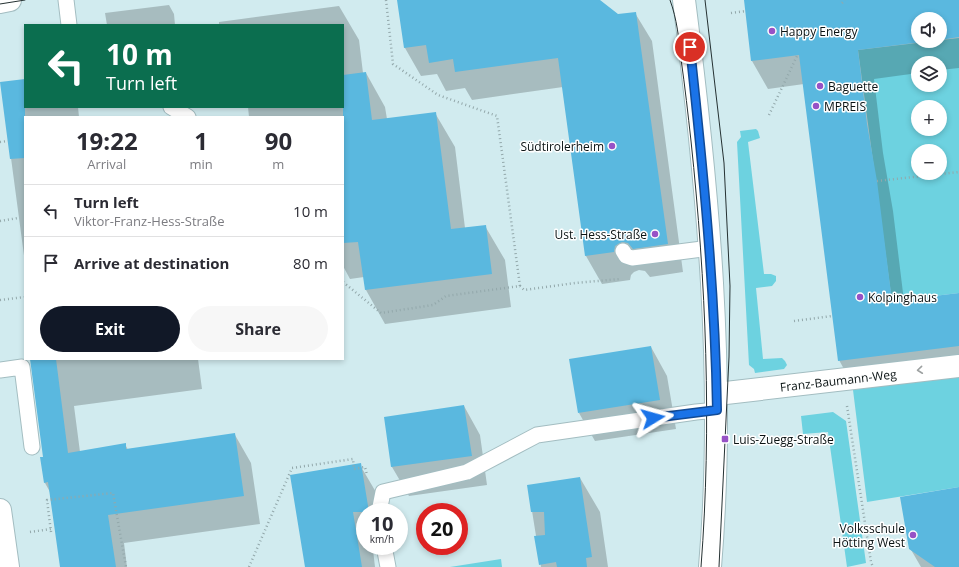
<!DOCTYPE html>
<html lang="en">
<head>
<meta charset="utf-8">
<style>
  body { margin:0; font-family:"Open Sans",sans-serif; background:#f7f7f7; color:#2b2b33; height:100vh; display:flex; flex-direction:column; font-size:15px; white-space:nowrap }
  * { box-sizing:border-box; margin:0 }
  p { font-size:13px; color:#7c7c81 }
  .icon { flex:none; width:22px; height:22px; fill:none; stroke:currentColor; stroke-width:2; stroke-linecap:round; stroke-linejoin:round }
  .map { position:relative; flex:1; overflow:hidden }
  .side { position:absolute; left:24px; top:116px; width:320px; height:244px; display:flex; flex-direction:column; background:#fff; border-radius:0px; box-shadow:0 2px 6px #0003 }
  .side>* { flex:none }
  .banner { position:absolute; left:24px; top:24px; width:320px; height:84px; border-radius:0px; box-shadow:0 2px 6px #0003; background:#0b6e4f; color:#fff; overflow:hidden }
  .tools { position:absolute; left:911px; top:12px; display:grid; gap:8px }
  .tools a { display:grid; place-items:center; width:36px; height:36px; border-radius:50%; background:#fff; box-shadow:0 2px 6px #0003; font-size:20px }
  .speed { position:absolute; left:356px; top:503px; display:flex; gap:8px; font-size:20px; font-weight:700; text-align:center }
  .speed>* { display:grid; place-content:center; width:52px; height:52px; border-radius:50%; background:#fff; box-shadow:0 2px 6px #0003; line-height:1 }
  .speed small { font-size:10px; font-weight:400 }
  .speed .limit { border:6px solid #d22; background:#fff; color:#111 }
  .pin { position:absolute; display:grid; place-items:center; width:34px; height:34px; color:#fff; margin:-17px; border:2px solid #fff; border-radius:50%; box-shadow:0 1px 4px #0007 }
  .me { position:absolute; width:44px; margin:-22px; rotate:82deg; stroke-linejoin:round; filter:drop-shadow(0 0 3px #0008) }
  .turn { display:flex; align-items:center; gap:14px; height:84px; padding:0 16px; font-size:18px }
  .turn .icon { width:52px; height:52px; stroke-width:2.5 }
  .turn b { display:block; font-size:28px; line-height:34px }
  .eta { display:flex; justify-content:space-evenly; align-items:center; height:68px; text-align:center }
  .eta b { font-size:24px; font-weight:700; line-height:28px }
  .action { display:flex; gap:8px; margin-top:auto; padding:8px 16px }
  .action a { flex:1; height:46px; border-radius:24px; background:#111827; color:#fff; font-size:16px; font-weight:700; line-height:46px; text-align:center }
  .action a+a { background:#f7f7f7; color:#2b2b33 }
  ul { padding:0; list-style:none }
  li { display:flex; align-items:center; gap:12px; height:52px; padding:0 16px; border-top:1px solid #e1e1e2 }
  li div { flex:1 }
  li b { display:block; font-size:15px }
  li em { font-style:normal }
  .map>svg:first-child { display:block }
  .green { fill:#6dd2e0; fill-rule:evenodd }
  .shadow { fill:#0003; fill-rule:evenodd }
  .building { fill:#5ab8df }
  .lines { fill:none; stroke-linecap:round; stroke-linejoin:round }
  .service-casing { stroke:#a3bdc1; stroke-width:17 }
  .minor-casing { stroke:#a3bdc1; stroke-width:24 }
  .tertiary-casing { stroke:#a3bdc1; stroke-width:24 }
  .path { stroke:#93a8ab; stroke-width:2.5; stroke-dasharray:1 3; stroke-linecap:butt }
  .service { stroke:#fff; stroke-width:15 }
  .minor { stroke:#fff; stroke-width:22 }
  .tertiary { stroke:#fff; stroke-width:22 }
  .tram { stroke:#253132; stroke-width:1 }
  .oneway { stroke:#9da1a1 }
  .route-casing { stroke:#114b97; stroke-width:10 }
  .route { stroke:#1a73e8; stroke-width:7 }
  .poi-dot { fill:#9752c6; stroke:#fff; stroke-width:1.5 }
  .labels { text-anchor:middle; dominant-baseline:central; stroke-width:3; stroke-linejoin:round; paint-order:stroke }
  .poi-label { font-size:12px; fill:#0a1314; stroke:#fff; text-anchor:start }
  .street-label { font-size:12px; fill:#0a1314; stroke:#fff }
</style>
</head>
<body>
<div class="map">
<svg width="959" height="567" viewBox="0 0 959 567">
  <rect width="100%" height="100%" fill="#d1ebef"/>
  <path class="green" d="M959 38V293L892 301 858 50ZM918 63H940V85H918ZM918 107H940V129H918ZM918 151H940V173H918Z
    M756 129 758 131 760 138 748 142 764 274H771L776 276V281L772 286 756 288 763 359 782 358 785 361 787 365 784 369 755 373 754 369 749 365 737 142 741 137 740 131Z
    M959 375V487L867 502 853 390Z
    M833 412 846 421 866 563 847 567 828 432 803 434 801 416Z
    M501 559 502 567H450Z"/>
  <path class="shadow" d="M398 0H599L618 15 635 13 652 41 683 272 650 277 645 271 639 270 634 272 631 275 630 280 602 284 586 256 563 87 472 100 465 88 446 91 437 74 421 76 405 48Z
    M745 0H959V68L940 70V63H918V73L874 79 883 153 893 211 904 301 959 294V376L855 389 839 360 804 84 768 89 752 61ZM918 19H940V41H918Z
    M169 5 174 14 175 25H107L105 13Z
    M339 6 359 40 363 73H366L385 107 387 119 435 113 455 147 465 228 485 226 505 260 511 307 385 324 366 290 364 277 350 279 343 266V117H249L248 107H343V25H219V22Z
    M25 80V107H78L79 117H25V263L1 83Z
    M651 347 667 376 676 429 595 441 579 413Z
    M31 359H198L202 389 74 406 80 452 125 444 128 450 235 435 251 463 260 524 124 543 127 567H61L50 492 45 483 44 458Z
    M464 406 480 435 487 485 409 496 392 467 385 418Z
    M360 465 380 499 382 512H365V546L388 547 373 550 375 567H311Z
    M580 478 600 512 608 567H541L528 486Z
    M959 488V567H921L910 548Z"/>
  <path class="building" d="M397 0H600L618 14 636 12 668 244 633 249 628 243 622 242 618 244 615 246 614 252 585 256 558 58 455 72 453 59 429 63 426 45 404 48Z
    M744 0H959V37L940 40V19H918V41H930L858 50 867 124 877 181 892 301 959 293V346L838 361 799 55 751 61Z
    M366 72 372 120 436 112 451 229 486 225 492 274 365 290 358 242 343 243V75Z
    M25 79V158L10 159 0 82Z
    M651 346 660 400 578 413 569 359Z
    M30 359H56L68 453 126 443V449L235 433 244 496 108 515 116 567H60L48 482 44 483 40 457H43Z
    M464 405 472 456 391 467 384 417Z
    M361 463 369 512H353L362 567H305L290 475Z
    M580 477 592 557 586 558 587 567H557L556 562 539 565 534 536 545 535 544 512H531L527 485Z
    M959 487V567H935L909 549 900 497Z"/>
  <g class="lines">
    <g class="service-casing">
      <path id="service" d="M66 0 69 25
        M171 107 188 117
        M623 251 626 256 632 258 710 248
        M0 370 22 367 32 447
        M379 512 383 492 467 472 537 435 696 412 717 410
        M384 546 388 567"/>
    </g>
    <g class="minor-casing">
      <g id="minor">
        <path id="s1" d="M717 394 959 366"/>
        <path d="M0 510 8 567"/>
      </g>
    </g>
    <g class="tertiary-casing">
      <path id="tertiary" d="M684 0C708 188 726 378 710 567
        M0 2 10 0"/>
    </g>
    <path class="path" d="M386 0 393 64 438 95 497 116 520 286
      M842 3 845 0
      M731 13 746 11
      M769 115 797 56
      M0 142 8 141
      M877 181 959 172
      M0 221 18 218
      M343 282 381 313 433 305 446 296 520 286 524 290 575 283 620 279
      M0 300 25 297
      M794 321 832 316
      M847 406 871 562 873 567
      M30 532 51 529
      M51 532 47 500 113 493 126 567
      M249 567 292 468 353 459 354 469 365 467 367 475"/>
    <use href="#service" class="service"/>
    <use href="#minor" class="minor"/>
    <use href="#tertiary" class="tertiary"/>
    <path class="tram" d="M670 0C677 19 679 39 681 59 685 87 688 114 691 141 706 282 712 425 701 567
      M705 0 724 163 730 286 729 357 719 567
      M0 4 25 0"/>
  </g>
  <defs><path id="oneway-chevron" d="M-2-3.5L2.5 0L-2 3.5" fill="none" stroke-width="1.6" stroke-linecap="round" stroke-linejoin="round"/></defs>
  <use class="oneway" href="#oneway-chevron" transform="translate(920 370) rotate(174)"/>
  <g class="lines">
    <g class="route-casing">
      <path id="route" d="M653 418 717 410C715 288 703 168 690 47"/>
    </g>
    <use href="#route" class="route"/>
  </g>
  <g class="poi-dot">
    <circle cx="772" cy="31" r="4"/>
    <circle cx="820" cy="86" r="4"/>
    <circle cx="816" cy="106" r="4"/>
    <circle cx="612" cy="146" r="4"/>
    <circle cx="655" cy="234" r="4"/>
    <circle cx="860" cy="297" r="4"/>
    <rect x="721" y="435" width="8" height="8" rx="2"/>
    <circle cx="913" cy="535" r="4"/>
  </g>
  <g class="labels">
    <g class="poi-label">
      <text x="780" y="31">Happy Energy</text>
      <text x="828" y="86">Baguette</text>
      <text x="824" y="106">MPREIS</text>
      <text x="604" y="146" text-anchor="end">Südtirolerheim</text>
      <text x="647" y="234" text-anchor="end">Ust. Hess-Straße</text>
      <text x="868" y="297">Kolpinghaus</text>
      <text x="733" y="439">Luis-Zuegg-Straße</text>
      <text x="905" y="528" text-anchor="end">Volksschule<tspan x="905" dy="14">Hötting West</tspan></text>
    </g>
    <g class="street-label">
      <text stroke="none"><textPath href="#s1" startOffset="122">Franz-Baumann-Weg</textPath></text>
    </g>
  </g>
</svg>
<div class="tools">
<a><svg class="icon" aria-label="sound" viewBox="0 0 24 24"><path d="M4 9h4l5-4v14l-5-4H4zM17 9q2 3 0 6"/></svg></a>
<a><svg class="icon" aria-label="layers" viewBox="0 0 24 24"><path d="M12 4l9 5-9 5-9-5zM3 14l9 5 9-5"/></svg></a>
<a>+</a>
<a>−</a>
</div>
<div class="speed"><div>10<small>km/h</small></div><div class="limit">20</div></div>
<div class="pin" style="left:690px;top:47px;background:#d93025"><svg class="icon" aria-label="arrive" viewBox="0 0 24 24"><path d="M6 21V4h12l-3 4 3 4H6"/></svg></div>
<svg class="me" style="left:653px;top:418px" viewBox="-20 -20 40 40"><path d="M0-17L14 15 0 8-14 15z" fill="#1a73e8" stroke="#fff" stroke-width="4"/></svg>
<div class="banner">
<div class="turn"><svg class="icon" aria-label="left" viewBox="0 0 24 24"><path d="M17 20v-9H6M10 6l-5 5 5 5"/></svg><div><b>10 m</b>Turn left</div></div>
</div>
<section class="side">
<div class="eta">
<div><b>19:22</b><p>Arrival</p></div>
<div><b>1</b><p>min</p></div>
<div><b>90</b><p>m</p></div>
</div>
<ul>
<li><svg class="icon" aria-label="left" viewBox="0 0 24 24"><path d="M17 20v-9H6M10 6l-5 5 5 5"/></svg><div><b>Turn left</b><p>Viktor-Franz-Hess-Straße</p></div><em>10 m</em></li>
<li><svg class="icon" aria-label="arrive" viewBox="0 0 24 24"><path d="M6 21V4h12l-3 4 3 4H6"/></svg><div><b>Arrive at destination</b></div><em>80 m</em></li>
</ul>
<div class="action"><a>Exit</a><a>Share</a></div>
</section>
</div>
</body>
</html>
